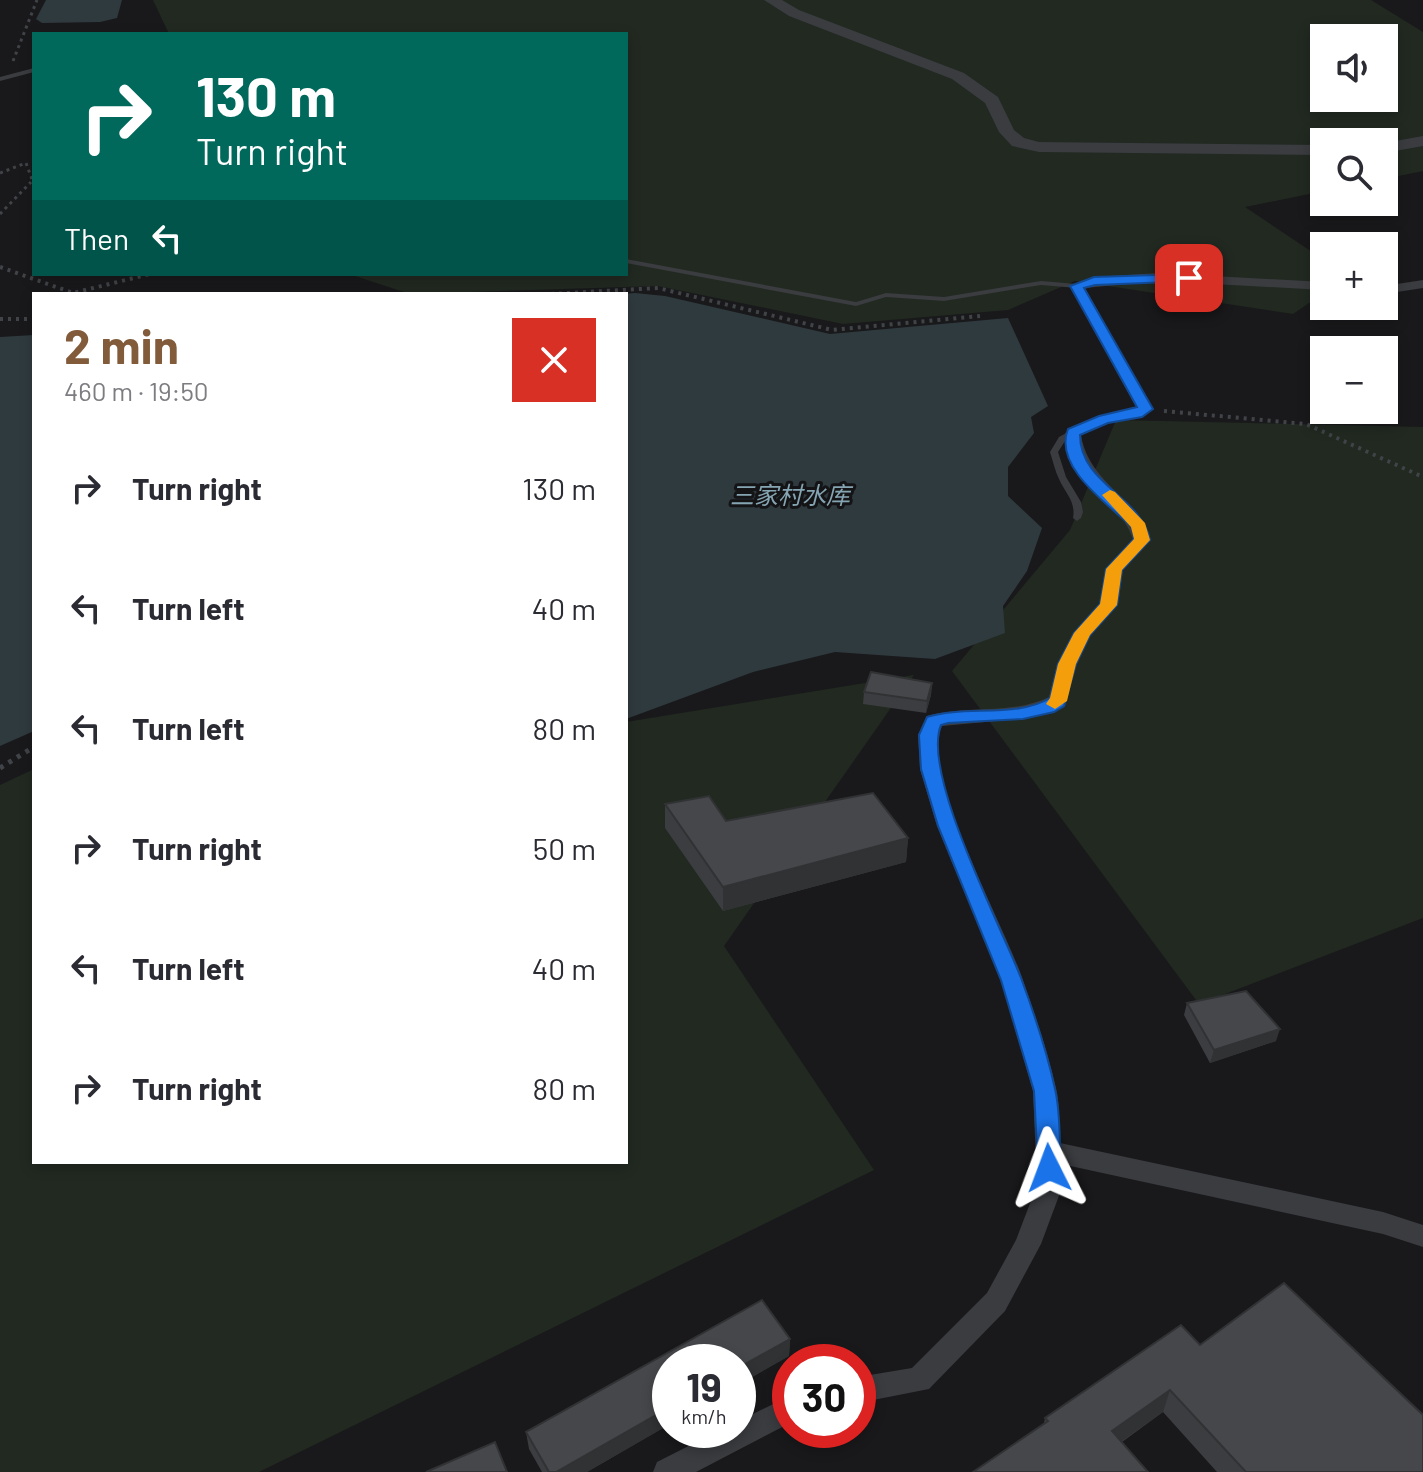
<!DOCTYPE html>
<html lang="en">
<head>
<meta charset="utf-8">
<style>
  body { margin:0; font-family:Barlow,"Noto Sans SC",sans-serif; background:#f7f7f7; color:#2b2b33; height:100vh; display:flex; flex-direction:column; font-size:30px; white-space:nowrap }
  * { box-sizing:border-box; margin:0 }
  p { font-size:26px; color:#7c7c81 }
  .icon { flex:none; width:44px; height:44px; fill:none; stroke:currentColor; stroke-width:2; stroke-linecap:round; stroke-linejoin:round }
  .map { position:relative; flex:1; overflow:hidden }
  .details { position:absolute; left:32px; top:292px; width:596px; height:872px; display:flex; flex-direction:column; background:#fff; border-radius:0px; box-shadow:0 4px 12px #0003 }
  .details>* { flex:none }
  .banner { position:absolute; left:32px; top:32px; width:596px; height:244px; border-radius:0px; box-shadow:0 4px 12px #0003; background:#00695c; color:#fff; overflow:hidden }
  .tools { position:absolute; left:1310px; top:24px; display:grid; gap:16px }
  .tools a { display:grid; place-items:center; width:88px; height:88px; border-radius:0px; background:#fff; box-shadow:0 4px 12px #0003; font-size:40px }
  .speed { position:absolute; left:652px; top:1344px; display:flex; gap:16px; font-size:40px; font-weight:700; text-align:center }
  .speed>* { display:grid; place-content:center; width:104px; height:104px; border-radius:50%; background:#fff; box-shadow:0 4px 12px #0003; line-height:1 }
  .speed small { font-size:20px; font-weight:400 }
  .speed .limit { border:12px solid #d22; background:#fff; color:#111 }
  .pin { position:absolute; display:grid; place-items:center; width:68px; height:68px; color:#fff; margin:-34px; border-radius:16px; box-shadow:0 4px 12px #0006 }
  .me { position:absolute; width:88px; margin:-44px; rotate:357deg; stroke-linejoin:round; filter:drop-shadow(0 0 6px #0008) }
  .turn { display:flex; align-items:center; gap:28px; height:168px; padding:0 32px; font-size:36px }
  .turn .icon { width:104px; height:104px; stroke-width:2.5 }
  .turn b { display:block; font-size:56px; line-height:68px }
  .then { display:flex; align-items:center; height:76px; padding:0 32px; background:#0003; gap:16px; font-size:30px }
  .round { display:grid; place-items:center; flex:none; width:84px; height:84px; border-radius:0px; background:#f7f7f7 }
  .summary { display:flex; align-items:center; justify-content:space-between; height:136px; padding:0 32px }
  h1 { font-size:48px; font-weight:700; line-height:60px; color:#815b3a }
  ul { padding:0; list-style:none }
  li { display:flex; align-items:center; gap:24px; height:120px; padding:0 32px }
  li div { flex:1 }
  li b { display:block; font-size:30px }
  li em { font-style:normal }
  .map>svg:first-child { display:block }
  .green { fill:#212921; fill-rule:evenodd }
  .water { fill:#2f3a3f }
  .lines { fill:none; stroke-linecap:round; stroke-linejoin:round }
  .path-far2 { stroke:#404347; stroke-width:3; stroke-dasharray:3 4; stroke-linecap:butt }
  .path-far1 { stroke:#404347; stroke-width:4; stroke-dasharray:3 5; stroke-linecap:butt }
  .path { stroke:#404347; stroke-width:5; stroke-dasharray:4 6; stroke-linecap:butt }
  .service { fill:#3a3c40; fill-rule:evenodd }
  .minor { fill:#3a3c40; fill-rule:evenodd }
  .tertiary { fill:#3a3c40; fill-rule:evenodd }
  .wall { fill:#3c3d40 }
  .shaded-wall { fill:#313234 }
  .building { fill:#46474b; stroke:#313234; stroke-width:2 }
  .route { fill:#1a73e8; stroke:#114b97; stroke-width:2 }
  .slow { fill:#f59e0b }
  .labels { text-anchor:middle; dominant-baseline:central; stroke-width:6; stroke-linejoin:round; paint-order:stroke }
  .water-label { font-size:24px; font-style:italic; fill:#85a5b3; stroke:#141416 }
</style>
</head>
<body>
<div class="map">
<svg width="1423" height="1472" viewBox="0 0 1423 1472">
  <rect width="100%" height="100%" fill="#19191b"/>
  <path class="green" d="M153 0H1371L1423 32V171L1384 179V142H1324V191L1245 207 1324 260V293L1293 314 1075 281 1008 310 843 324 658 286 410 294 352 275 626 274V34H169ZM1324 38H1384V98H1324Z
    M1116 420 1423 427V918L1199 1004 952 671 1070 530Z
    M914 675 724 946 874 1170 259 1472H0V785L34 769V1162H626V722Z"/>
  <path class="water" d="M46 0H122L117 18 100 22 42 23 36 19Z
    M635 293 665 296 830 334 1008 318 1048 406 1031 417 1034 433 1008 467V496L1042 528 1027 571 1003 606 1005 633 935 659 835 652 753 672 626 719 624 294Z
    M34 335V731L0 746V337Z"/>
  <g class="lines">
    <path class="path-far2" d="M13 61 37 0
      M0 173 26 163 34 185
      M0 214 31 182"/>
    <path class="path-far1" d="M0 267 73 293 150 274
      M551 294 658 288 832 330 980 316
      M0 319H34
      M1164 411 1306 424 1423 477"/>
    <path class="path" d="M0 768 34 747"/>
    <path class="service" d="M34 68V72L0 81V77Z
      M626 259 856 302 886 293 944 297 1041 281 1077 284 1081 286 1077 288 1041 285 944 301 886 297 856 306 626 263Z
      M1070 431H1076L1077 433 1065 441 1058 452 1066 477 1081 502 1083 512 1081 518 1077 521 1073 518C1076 501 1065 493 1059 479 1055 471 1053 461 1050 452L1059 437Z"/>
    <path class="minor" d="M1158 273 1324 282V290L1158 281 1085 288 1153 409 1142 417 1108 423 1081 435C1088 481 1136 498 1151 540L1123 570 1118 605 1090 636 1077 664 1065 706 1028 718 942 726C920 777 1006 927 1024 983 1036 1018 1048 1053 1056 1088 1060 1106 1059 1125 1060 1143L1383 1212 1423 1225V1247L1383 1234 1061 1164 1063 1185 1041 1244 1005 1311 929 1389 858 1403V1377L912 1368 987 1293 1016 1240 1037 1185 1033 1091 1001 980 937 826 920 769 918 735 927 716C967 705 1012 715 1049 697L1057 664 1073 633 1100 604 1105 569 1133 539C1117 494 1071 486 1065 433L1098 416 1136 407 1070 286 1094 277Z
      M1423 280V288L1384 294V286Z
      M790 1396V1423L696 1472H653L657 1462 720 1430H738V1421Z"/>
    <path class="tertiary" d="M764 0H782L799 10 964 73 998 97 1014 130 1024 138 1039 142 1324 145V155L1039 152 1012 146 999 132 985 103 952 79 789 16Z
      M1423 136V146L1384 153V143Z"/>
  </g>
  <path class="wall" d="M932 683 931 695 926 713 863 704 864 692Z
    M665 804 726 821 908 838 906 862 723 911 665 828Z
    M1187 1003 1276 1041 1210 1063 1184 1015Z
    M762 1300 790 1339 789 1356 738 1385V1362H670V1424L587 1472H542L529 1449 526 1432Z
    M1200 1345 1423 1472H1217L1163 1412 1122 1442 1044 1423 1045 1418Z"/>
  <path class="shaded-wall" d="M932 683 931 695 926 713 927 701Z
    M908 838 906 862 723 911V887Z
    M1280 1029 1276 1041 1210 1063 1214 1050Z
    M790 1339 789 1356 738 1385V1368Z
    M1170 1390 1163 1412 1105 1453 1112 1431Z
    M670 1407V1424L587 1472H556Z"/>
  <path class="building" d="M871 672 932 683 927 701 864 692Z
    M873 793 908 838 723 887 665 804 709 796 726 821Z
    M1246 991 1280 1029 1214 1050 1187 1003Z
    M1284 1283 1423 1415V1472H1246L1170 1390 1112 1431 1148 1472H973L1048 1421 1045 1418 1181 1325 1200 1345Z
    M762 1300 790 1339 738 1368V1362H670V1407L556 1472H549L526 1432Z
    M495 1442 507 1472H426Z"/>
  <path class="route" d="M1189 274 1194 275V281L1095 285 1084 288 1153 409 1142 417 1108 423 1080 435C1080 484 1141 496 1150 540L1122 570 1117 605 1090 635 1076 664 1064 706 1054 712 1023 719 948 723 941 725C921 773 1001 926 1021 978 1034 1013 1047 1052 1055 1089 1061 1114 1059 1143 1061 1168L1057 1175 1049 1178 1041 1175 1038 1168 1034 1091 1001 980 938 826 921 769 919 735 927 717C964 705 1018 718 1050 698L1058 664 1074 633 1100 604 1106 569 1134 539 1132 527C1108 504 1053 467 1068 429L1099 416 1137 407 1070 286 1094 277Z"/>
  <path class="slow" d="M1110 490 1115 492 1145 523 1150 540 1122 570 1117 605 1090 635 1076 664 1067 701 1055 709 1046 704 1050 698 1058 664 1074 633 1100 604 1106 569 1134 539 1131 527 1102 495Z"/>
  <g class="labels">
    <g class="water-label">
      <text x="790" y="494">三家村水库</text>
    </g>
  </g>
</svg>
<div class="tools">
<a><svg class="icon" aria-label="sound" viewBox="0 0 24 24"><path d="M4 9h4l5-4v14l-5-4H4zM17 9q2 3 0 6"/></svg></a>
<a><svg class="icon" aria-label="search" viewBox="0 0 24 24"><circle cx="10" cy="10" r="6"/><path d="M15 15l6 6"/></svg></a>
<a>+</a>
<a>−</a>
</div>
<div class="speed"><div>19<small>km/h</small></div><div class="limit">30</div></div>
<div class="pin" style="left:1189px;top:278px;background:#d93025"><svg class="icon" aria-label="arrive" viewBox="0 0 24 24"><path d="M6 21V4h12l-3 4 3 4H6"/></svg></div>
<svg class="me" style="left:1049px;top:1168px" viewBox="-20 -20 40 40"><path d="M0-17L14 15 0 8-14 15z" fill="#1a73e8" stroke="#fff" stroke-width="4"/></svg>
<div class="banner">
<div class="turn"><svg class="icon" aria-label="right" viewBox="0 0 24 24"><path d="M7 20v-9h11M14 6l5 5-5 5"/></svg><div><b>130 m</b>Turn right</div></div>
<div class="then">Then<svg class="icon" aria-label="left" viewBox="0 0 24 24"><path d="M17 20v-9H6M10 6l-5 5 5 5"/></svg></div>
</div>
<section class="details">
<div class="summary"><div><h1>2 min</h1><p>460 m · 19:50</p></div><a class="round" style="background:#d93025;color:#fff"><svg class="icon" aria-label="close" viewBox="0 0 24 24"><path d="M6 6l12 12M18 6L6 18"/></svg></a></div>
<ul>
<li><svg class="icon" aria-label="right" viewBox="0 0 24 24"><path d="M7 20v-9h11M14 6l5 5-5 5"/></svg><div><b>Turn right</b></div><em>130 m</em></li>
<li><svg class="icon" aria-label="left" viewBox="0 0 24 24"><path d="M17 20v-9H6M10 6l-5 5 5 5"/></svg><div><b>Turn left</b></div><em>40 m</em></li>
<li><svg class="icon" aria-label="left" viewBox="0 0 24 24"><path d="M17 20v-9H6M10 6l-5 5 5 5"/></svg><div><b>Turn left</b></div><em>80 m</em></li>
<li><svg class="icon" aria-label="right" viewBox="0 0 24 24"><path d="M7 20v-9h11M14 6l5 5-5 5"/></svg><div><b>Turn right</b></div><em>50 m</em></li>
<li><svg class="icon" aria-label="left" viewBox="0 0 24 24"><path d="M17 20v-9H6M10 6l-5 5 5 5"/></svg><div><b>Turn left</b></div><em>40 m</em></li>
<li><svg class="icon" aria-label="right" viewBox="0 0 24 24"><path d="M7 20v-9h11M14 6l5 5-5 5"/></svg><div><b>Turn right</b></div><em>80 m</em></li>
</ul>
</section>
</div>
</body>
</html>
